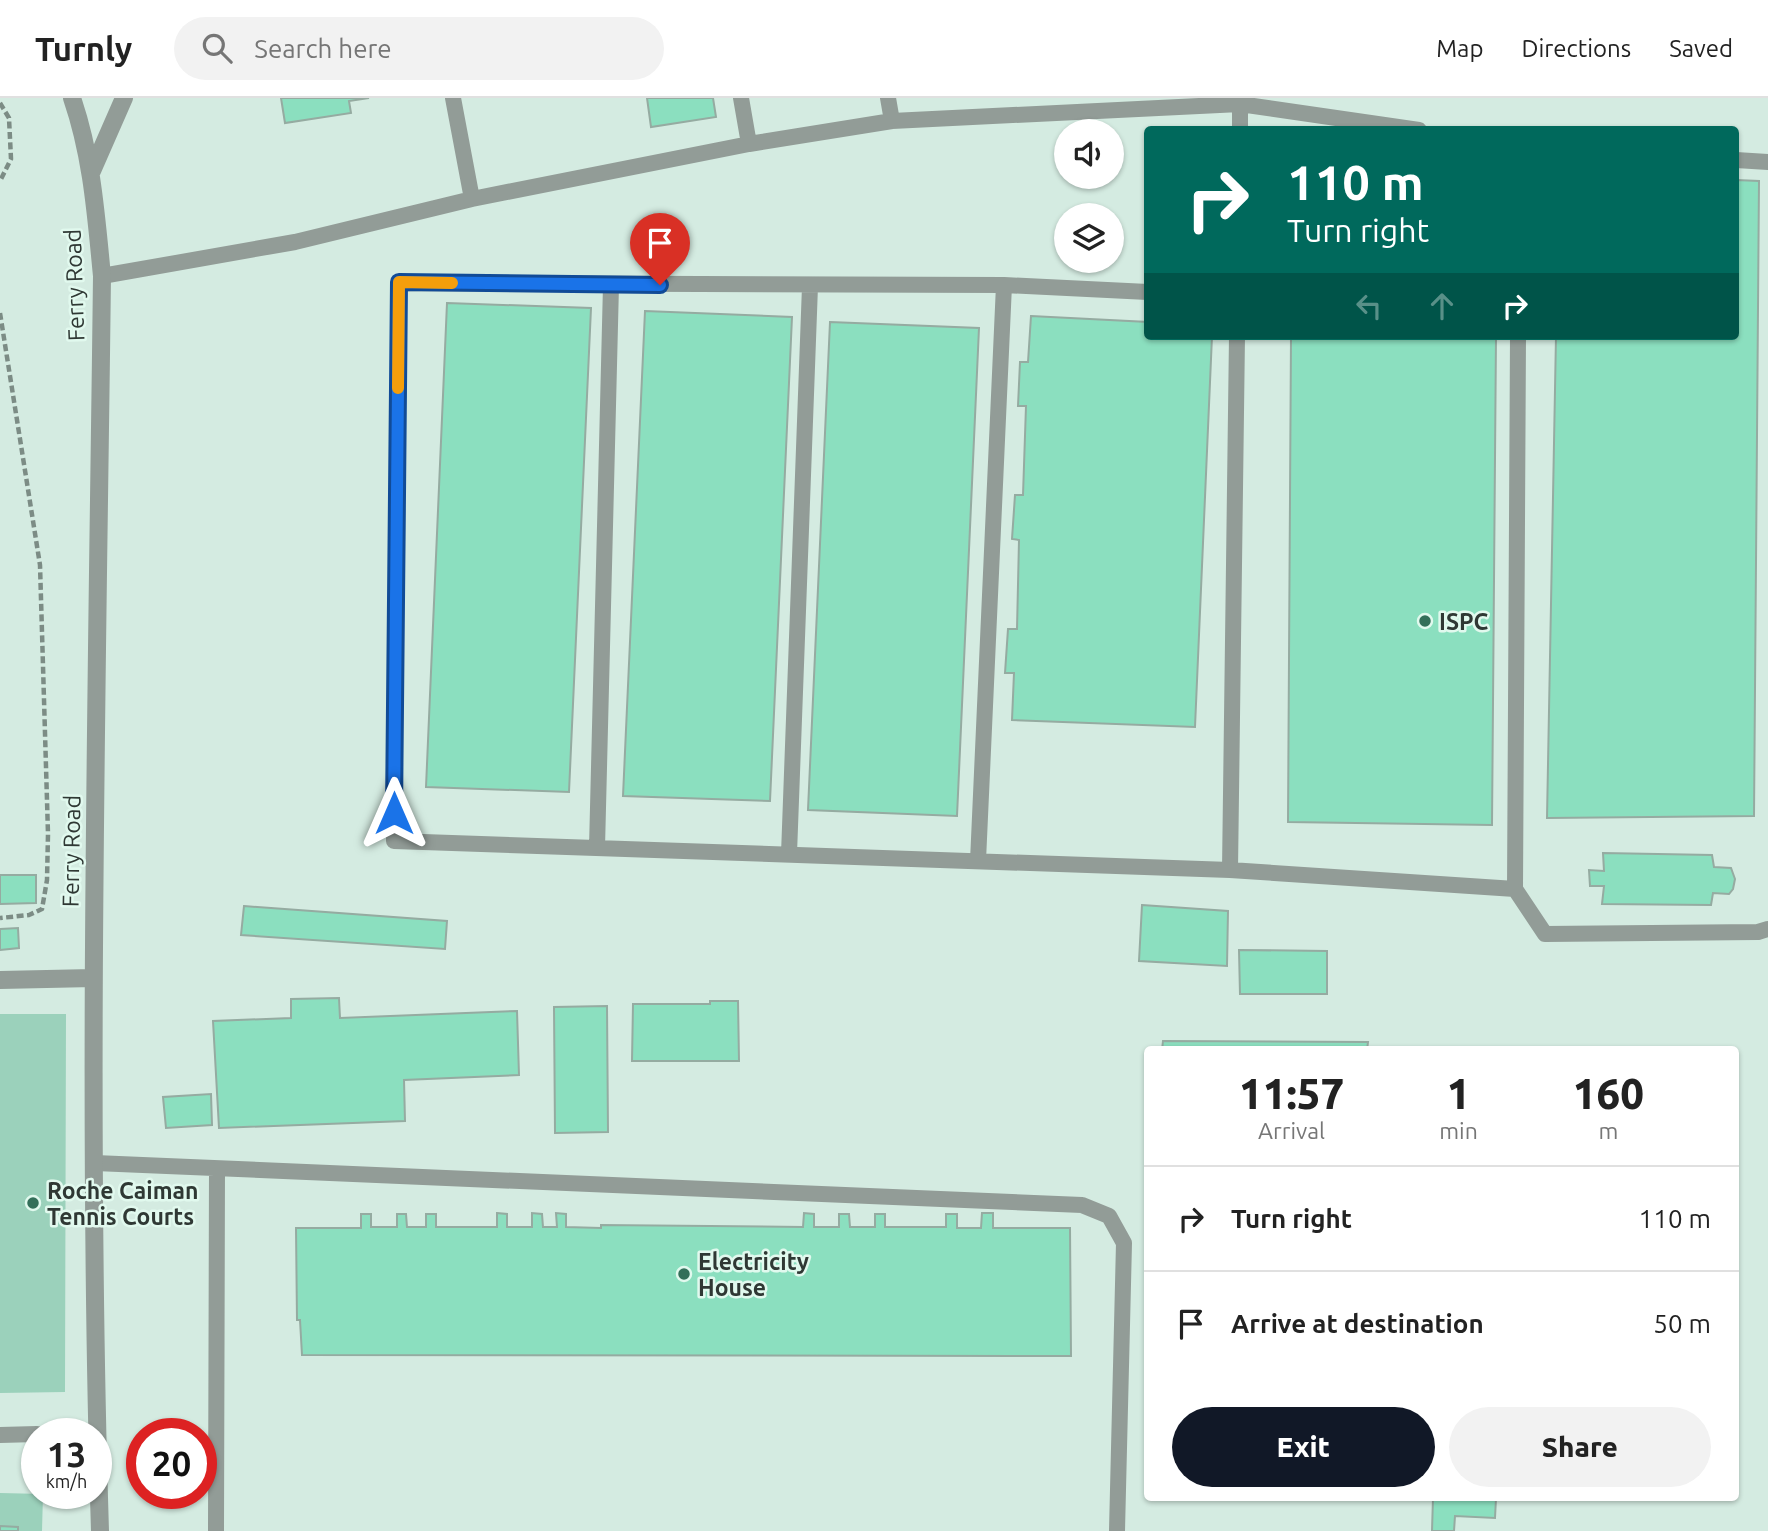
<!DOCTYPE html>
<html lang="en">
<head>
<meta charset="utf-8">
<style>
  body { margin:0; font-family:Ubuntu,sans-serif; background:#f2f2f2; color:#222; height:100vh; display:flex; flex-direction:column; font-size:26px; white-space:nowrap }
  * { box-sizing:border-box; margin:0 }
  p { font-size:23px; color:#767676 }
  .icon { flex:none; width:38px; height:38px; fill:none; stroke:currentColor; stroke-width:2; stroke-linecap:round; stroke-linejoin:round }
  .map { position:relative; flex:1; overflow:hidden }
  .side { position:absolute; left:1144px; top:948px; width:595px; height:455px; display:flex; flex-direction:column; background:#fff; border-radius:7px; box-shadow:0 2px 5px #0004 }
  .side>* { flex:none }
  .banner { position:absolute; left:1144px; top:28px; width:595px; height:214px; border-radius:7px; box-shadow:0 2px 5px #0004; background:#00695c; color:#fff; overflow:hidden }
  .tools { position:absolute; left:1054px; top:21px; display:grid; gap:14px }
  .tools a { display:grid; place-items:center; width:70px; height:70px; border-radius:50%; background:#fff; box-shadow:0 2px 5px #0004; font-size:35px }
  .speed { position:absolute; left:21px; top:1320px; display:flex; gap:14px; font-size:35px; font-weight:700; text-align:center }
  .speed>* { display:grid; place-content:center; width:91px; height:91px; border-radius:50%; background:#fff; box-shadow:0 2px 5px #0004; line-height:1 }
  .speed small { font-size:18px; font-weight:400 }
  .speed .limit { border:10px solid #d22; background:#fff; color:#111 }
  .pin { position:absolute; display:grid; place-items:center; width:60px; height:60px; color:#fff; margin:-72px -30px; border-radius:50% 50% 50% 0; rotate:-45deg; box-shadow:0 0 7px #0007 }
  .pin .icon { rotate:45deg }
  .me { position:absolute; width:77px; margin:-38px; rotate:0deg; stroke-linejoin:round; filter:drop-shadow(0 0 5px #0008) }
  .turn { display:flex; align-items:center; gap:24px; height:147px; padding:0 28px; font-size:32px }
  .turn .icon { width:91px; height:91px; stroke-width:2.5 }
  .turn b { display:block; font-size:49px; line-height:60px }
  .lanes { display:flex; align-items:center; height:66px; padding:0 28px; background:#0003; justify-content:center; gap:35px; direction:ltr }
  .lanes .off { opacity:.35 }
  .eta { display:flex; justify-content:space-evenly; align-items:center; height:119px; text-align:center }
  .eta b { font-size:42px; font-weight:800; line-height:49px }
  .action { display:flex; gap:14px; margin-top:auto; padding:14px 28px }
  .action a { flex:1; height:80px; border-radius:42px; background:#111827; color:#fff; font-size:28px; font-weight:800; line-height:80px; text-align:center }
  .action a+a { background:#f2f2f2; color:#222 }
  ul { padding:0; list-style:none }
  li { display:flex; align-items:center; gap:21px; height:105px; padding:0 28px; border-top:2px solid #e0e0e0 }
  li div { flex:1 }
  li b { display:block; font-size:26px }
  li em { font-style:normal }
  header { display:flex; align-items:center; gap:42px; box-sizing:border-box; height:98px; padding:0 35px; background:#fff; border-bottom:2px solid #e0e0e0 }
  header strong { font-size:33px }
  nav { display:flex; gap:38px; margin-inline-start:auto; font-size:24px }
  .search { width:490px; height:63px; background:#f2f2f2; display:flex; align-items:center; gap:18px; box-sizing:border-box; padding:0 24px; border-radius:38px; color:#767676; font-size:26px }
  .map>svg:first-child { display:block }
  .green { fill:#9bd1bb }
  .building { fill:#8bdfbf; stroke:#95aba1; stroke-width:2 }
  .lines { fill:none; stroke-linecap:round; stroke-linejoin:round }
  .path { stroke:#7c8c85; stroke-width:4.5; stroke-dasharray:7 3.5; stroke-linecap:butt }
  .lane { stroke:#929c97; stroke-width:16 }
  .street { stroke:#929c97; stroke-width:18 }
  .route-casing { stroke:#114b97; stroke-width:18 }
  .route { stroke:#1a73e8; stroke-width:12 }
  .slow { stroke:#f59e0b; stroke-width:12 }
  .poi-dot { fill:#336f59; stroke:#e1f9ee; stroke-width:2.5 }
  .labels { text-anchor:middle; dominant-baseline:central; stroke-width:5; stroke-linejoin:round; paint-order:stroke }
  .street-label { font-size:23px; fill:#2f3834; stroke:#e1f9ee }
  .poi-label { font-size:23px; font-weight:bold; fill:#2f3834; stroke:#e1f9ee; text-anchor:start }
</style>
</head>
<body>
<header>
<strong>Turnly</strong>
<div class="search"><svg class="icon" aria-label="search" viewBox="0 0 24 24"><circle cx="10" cy="10" r="6"/><path d="M15 15l6 6"/></svg>Search here</div>
<nav><a>Map</a><a>Directions</a><a>Saved</a></nav>
</header>
<div class="map">
<svg width="1768" height="1433" viewBox="0 0 1768 1433">
  <rect width="100%" height="100%" fill="#d4ebe1"/>
  <path class="green" d="M0 916H66L65 1294 0 1295Z
    M0 1395 43 1396 42 1433H0Z"/>
  <path class="building" d="M281 0H369L349 3 351 15 285 25Z
    M647 0H713L716 19 651 29Z
    M1736 82 1759 83 1754 718 1547 720 1556 238H1736Z
    M447 205 591 210 569 694 426 689Z
    M645 213 792 219 770 703 623 698Z
    M1031 218 1148 224V238H1212L1195 629 1012 622 1014 575H1005L1008 531H1017L1019 442 1012 441 1015 397H1023L1026 308H1018L1020 264H1028Z
    M830 224 979 230 957 718 808 712Z
    M1291 238H1496L1492 727 1288 724Z
    M1603 755 1712 757 1714 769 1731 770 1735 781 1733 791 1729 796 1713 795 1711 807 1602 806 1604 788H1590L1589 772 1604 773Z
    M0 777H36V805L0 806Z
    M1142 807 1228 813 1227 868 1139 863Z
    M244 808 447 823 445 851 241 837Z
    M18 830 19 850 0 852V831Z
    M1239 852 1327 853V896H1240Z
    M339 900 340 920 517 913 519 977 404 982 405 1023 219 1030 213 923 291 920V901Z
    M710 903H738L739 963H632L633 906H710Z
    M607 908 608 1034 555 1035 554 909Z
    M1163 943 1368 944 1367 952H1162Z
    M211 996 212 1027 166 1030 163 999Z
    M497 1115 507 1116V1129H532V1115L542 1116 543 1129H557L556 1115 566 1116V1129L601 1130V1127L803 1129 804 1115 814 1116V1129H839V1116H849L850 1129H875V1116H885V1129H946V1116H957V1130H981L982 1115H993V1130H1070L1071 1258 302 1257 300 1222H297L296 1130H361V1116H371V1129H397V1116H406L407 1129H426V1116H436V1129H497Z
    M1433 1400H1496L1495 1420 1455 1418 1454 1433H1432Z
    M0 1428 18 1429V1433H0Z"/>
  <g class="lines">
    <path class="path" d="M0 5 9 20 11 61 0 83
      M0 215 40 467 48 736 47 782 42 811 29 817 0 820"/>
    <path class="lane" d="M453 0 472 101
      M741 0 749 46
      M888 0 892 23
      M1240 32V6L1419 32
      M1736 62 1768 64
      M102 178 295 144 472 101 749 46 892 23 1240 6
      M1148 194 1004 187 399 185 394 743 1230 772
      M1237 238 1230 772 1515 791 1545 836 1758 834 1768 831
      M597 750 611 187
      M789 756 810 188
      M978 763 1004 187
      M1515 791 1518 238
      M95 1065 1082 1107 1109 1118 1124 1145 1117 1433
      M0 1337 37 1336
      M216 1433 217 1071"/>
    <path class="street" d="M72 0C92 58 96 117 102 178 97 596 87 1015 100 1433
      M92 73 124 0
      M0 882 93 880"/>
  </g>
  <g class="lines">
    <g class="route-casing">
      <path id="route" d="M394 715 399 184 660 187"/>
    </g>
    <use href="#route" class="route"/>
    <path class="slow" d="M398 290 399 184 452 185"/>
  </g>
  <g class="poi-dot">
    <circle cx="1425" cy="523" r="7"/>
    <circle cx="33" cy="1105" r="7"/>
    <circle cx="684" cy="1176" r="7"/>
  </g>
  <g class="labels">
    <g class="street-label">
      <text transform="translate(74 187) rotate(-92)">Ferry Road</text>
      <text transform="translate(71 753) rotate(-89)">Ferry Road</text>
    </g>
    <g class="poi-label">
      <text x="1439" y="523">ISPC</text>
      <text x="47" y="1092">Roche Caiman<tspan x="47" dy="26">Tennis Courts</tspan></text>
      <text x="698" y="1163">Electricity<tspan x="698" dy="26">House</tspan></text>
    </g>
  </g>
</svg>
<div class="tools">
<a><svg class="icon" aria-label="sound" viewBox="0 0 24 24"><path d="M4 9h4l5-4v14l-5-4H4zM17 9q2 3 0 6"/></svg></a>
<a><svg class="icon" aria-label="layers" viewBox="0 0 24 24"><path d="M12 4l9 5-9 5-9-5zM3 14l9 5 9-5"/></svg></a>
</div>
<div class="speed"><div>13<small>km/h</small></div><div class="limit">20</div></div>
<div class="pin" style="left:660px;top:187px;background:#d93025"><svg class="icon" aria-label="arrive" viewBox="0 0 24 24"><path d="M6 21V4h12l-3 4 3 4H6"/></svg></div>
<svg class="me" style="left:394px;top:715px" viewBox="-20 -20 40 40"><path d="M0-17L14 15 0 8-14 15z" fill="#1a73e8" stroke="#fff" stroke-width="4"/></svg>
<div class="banner">
<div class="turn"><svg class="icon" aria-label="right" viewBox="0 0 24 24"><path d="M7 20v-9h11M14 6l5 5-5 5"/></svg><div><b>110 m</b>Turn right</div></div>
<div class="lanes"><svg class="icon off" aria-label="left" viewBox="0 0 24 24"><path d="M17 20v-9H6M10 6l-5 5 5 5"/></svg><svg class="icon off" aria-label="ahead" viewBox="0 0 24 24"><path d="M12 20V5M6 11l6-6 6 6"/></svg><svg class="icon" aria-label="right" viewBox="0 0 24 24"><path d="M7 20v-9h11M14 6l5 5-5 5"/></svg></div>
</div>
<section class="side">
<div class="eta">
<div><b>11:57</b><p>Arrival</p></div>
<div><b>1</b><p>min</p></div>
<div><b>160</b><p>m</p></div>
</div>
<ul>
<li><svg class="icon" aria-label="right" viewBox="0 0 24 24"><path d="M7 20v-9h11M14 6l5 5-5 5"/></svg><div><b>Turn right</b></div><em>110 m</em></li>
<li><svg class="icon" aria-label="arrive" viewBox="0 0 24 24"><path d="M6 21V4h12l-3 4 3 4H6"/></svg><div><b>Arrive at destination</b></div><em>50 m</em></li>
</ul>
<div class="action"><a>Exit</a><a>Share</a></div>
</section>
</div>
</body>
</html>
